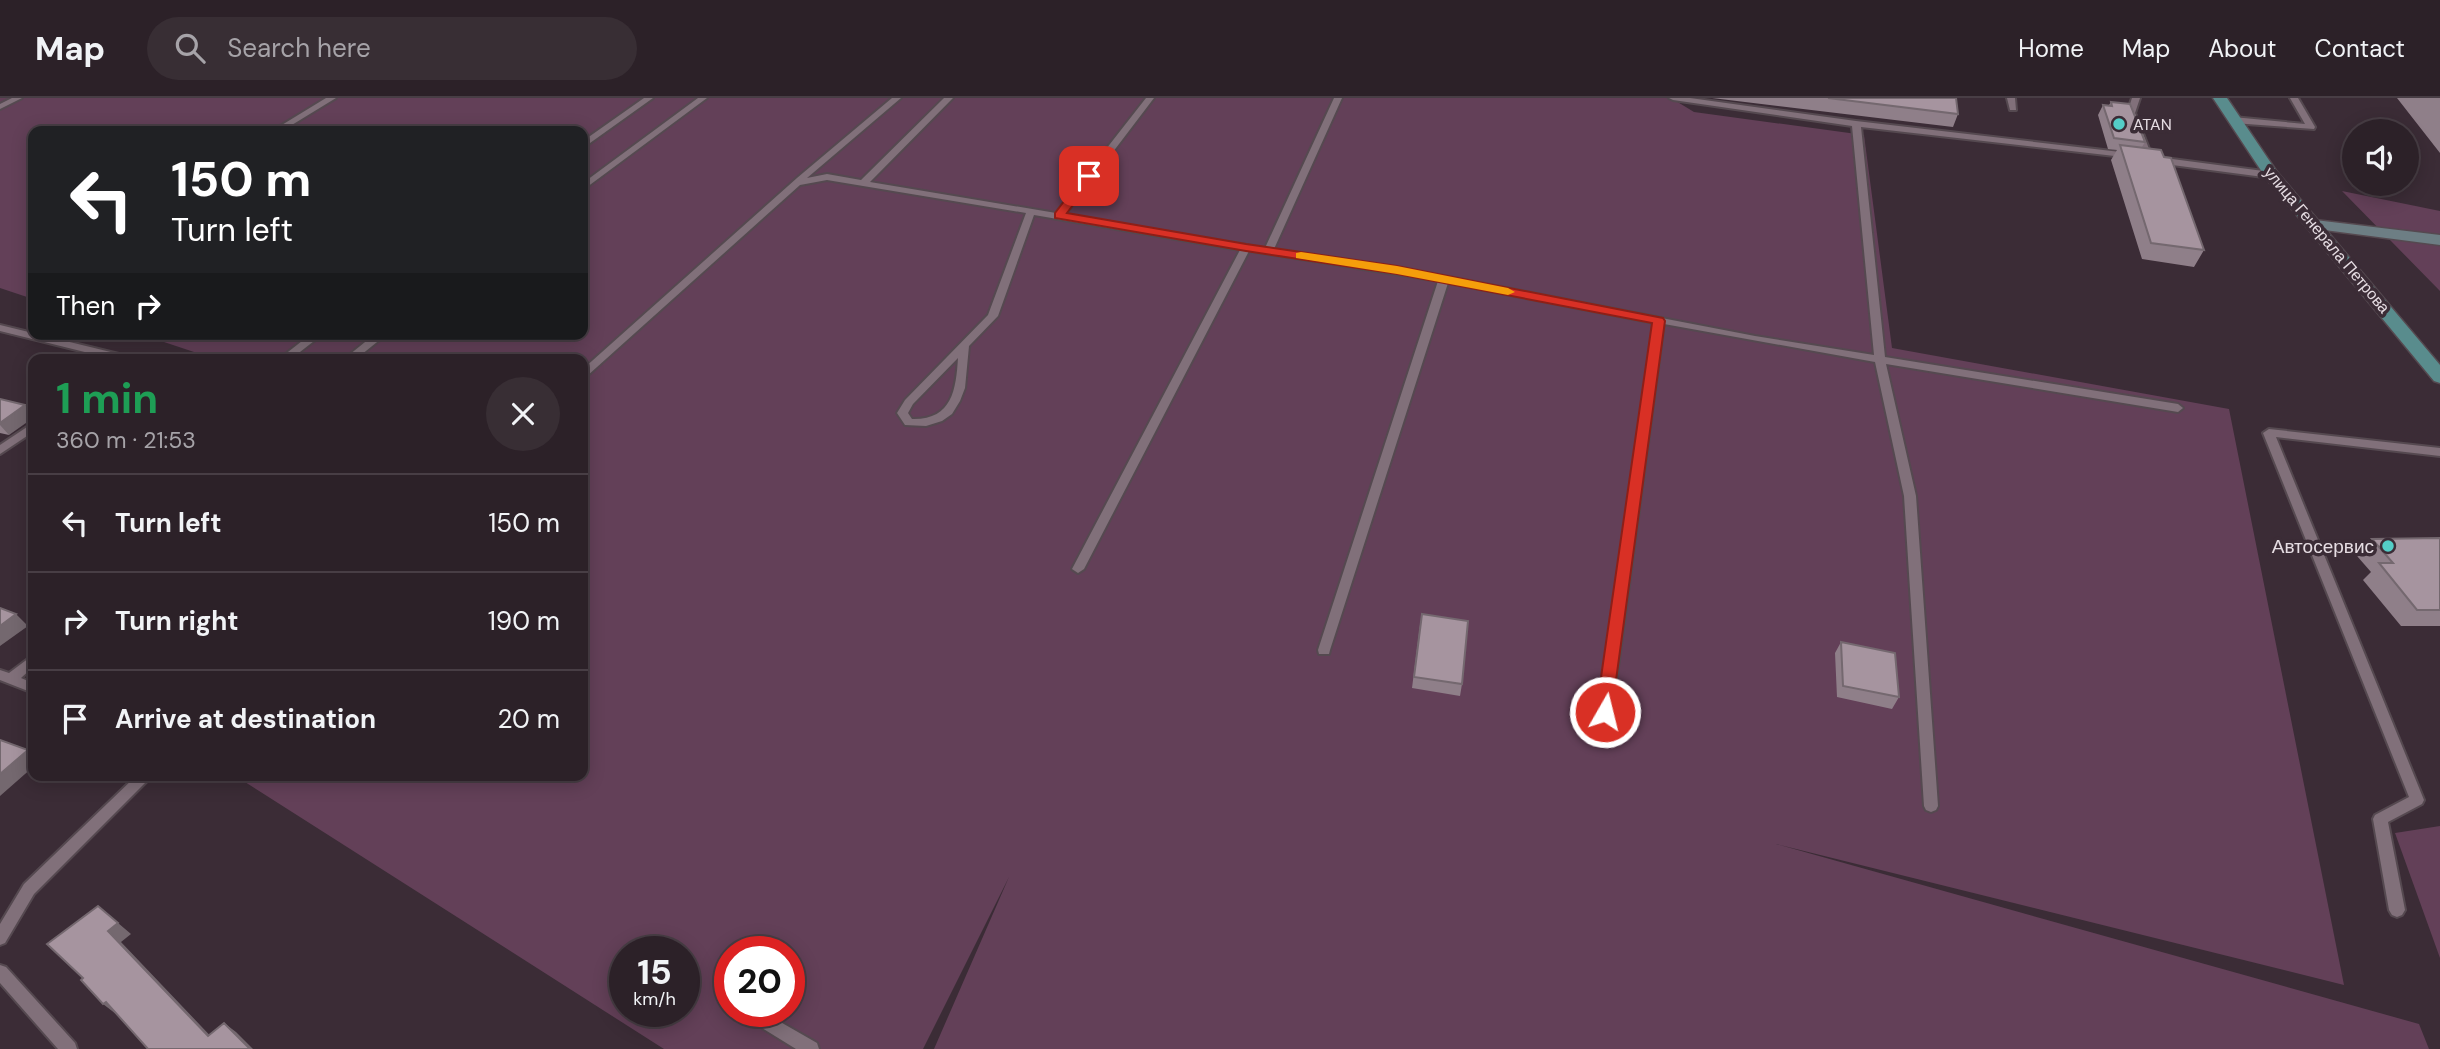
<!DOCTYPE html>
<html lang="en">
<head>
<meta charset="utf-8">
<style>
  body { margin:0; font-family:"DM Sans",sans-serif; background:#382e34; color:#f1f3f6; height:100vh; display:flex; flex-direction:column; font-size:26px; white-space:nowrap }
  * { box-sizing:border-box; margin:0 }
  p { font-size:23px; color:#a6a3a8 }
  .icon { flex:none; width:38px; height:38px; fill:none; stroke:currentColor; stroke-width:2; stroke-linecap:round; stroke-linejoin:round }
  .map { position:relative; flex:1; overflow:hidden }
  .drawer { position:absolute; left:28px; top:256px; width:560px; height:427px; display:flex; flex-direction:column; background:#2c2128; border-radius:14px; box-shadow:0 4px 18px #0003,0 0 0 2px #483e45 }
  .drawer>* { flex:none }
  .hud { position:absolute; left:28px; top:28px; width:560px; height:214px; border-radius:14px; box-shadow:0 4px 18px #0003,0 0 0 2px #483e45; background:#202124; color:#fff; overflow:hidden }
  .tools { position:absolute; left:2342px; top:21px; display:grid; gap:14px }
  .tools a { display:grid; place-items:center; width:77px; height:77px; border-radius:50%; background:#2c2128; box-shadow:0 4px 18px #0003,0 0 0 2px #483e45; font-size:35px }
  .speed { position:absolute; left:609px; top:838px; display:flex; gap:14px; font-size:35px; font-weight:700; text-align:center }
  .speed>* { display:grid; place-content:center; width:91px; height:91px; border-radius:50%; background:#2c2128; box-shadow:0 4px 18px #0003,0 0 0 2px #483e45; line-height:1 }
  .speed small { font-size:18px; font-weight:400 }
  .speed .limit { border:10px solid #d22; background:#fff; color:#111 }
  .pin { position:absolute; display:grid; place-items:center; width:60px; height:60px; color:#fff; margin:-30px; border-radius:14px; box-shadow:0 4px 10px #0006 }
  .me { position:absolute; width:77px; margin:-38px; rotate:8deg; stroke-linejoin:round; filter:drop-shadow(0 0 5px #0008) }
  .turn { display:flex; align-items:center; gap:24px; height:147px; padding:0 28px; font-size:32px }
  .turn .icon { width:91px; height:91px; stroke-width:2.5 }
  .turn b { display:block; font-size:49px; line-height:60px }
  .then { display:flex; align-items:center; height:66px; padding:0 28px; background:#0003; gap:14px; font-size:26px }
  .round { display:grid; place-items:center; flex:none; width:74px; height:74px; border-radius:37px; background:#382e34 }
  .summary { display:flex; align-items:center; justify-content:space-between; height:119px; padding:0 28px }
  h1 { font-size:42px; font-weight:700; line-height:52px; color:#1e9e55 }
  ul { padding:0; list-style:none }
  li { display:flex; align-items:center; gap:21px; height:98px; padding:0 28px; border-top:2px solid #483e45 }
  li div { flex:1 }
  li b { display:block; font-size:26px }
  li em { font-style:normal }
  header { display:flex; align-items:center; gap:42px; box-sizing:border-box; height:98px; padding:0 35px; background:#2c2128; border-bottom:2px solid #483e45 }
  header strong { font-size:33px }
  nav { display:flex; gap:38px; margin-inline-start:auto; font-size:24px }
  .search { width:490px; height:63px; background:#382e34; display:flex; align-items:center; gap:18px; box-sizing:border-box; padding:0 24px; border-radius:38px; color:#a6a3a8; font-size:26px }
  .map>svg:first-child { display:block }
  .green { fill:#634058; fill-rule:evenodd }
  .lines { fill:none; stroke-linecap:round; stroke-linejoin:round }
  .service-casing { stroke:#554950; stroke-width:4 }
  .secondary-casing { stroke:#554950; stroke-width:3 }
  .primary-casing { stroke:#554950; stroke-width:3 }
  .service { fill:#81707a; fill-rule:evenodd }
  .secondary { fill:#6d7e84; fill-rule:evenodd }
  .primary { fill:#598c8d; fill-rule:evenodd }
  .wall { fill:#8f7f89 }
  .shaded-wall { fill:#74686f }
  .building { fill:#a6949f; stroke:#74686f; stroke-width:2 }
  .route { fill:#d93025; stroke:#8d1f18; stroke-width:2 }
  .slow { fill:#f59e0b }
  .poi-dot { fill:#54cdc7; stroke:#3b2c36; stroke-width:2.5 }
  .labels { text-anchor:middle; dominant-baseline:central; stroke-width:7; stroke-linejoin:round; paint-order:stroke }
  .far-poi-label { font-size:16px; fill:#e6dde3; stroke:#3b2c36; text-anchor:start }
  .far-street-label { font-size:16px; fill:#e6dde3; stroke:#3b2c36 }
  .poi-label { font-size:19px; fill:#e6dde3; stroke:#3b2c36; text-anchor:end }
</style>
</head>
<body>
<header>
<strong>Map</strong>
<div class="search"><svg class="icon" aria-label="search" viewBox="0 0 24 24"><circle cx="10" cy="10" r="6"/><path d="M15 15l6 6"/></svg>Search here</div>
<nav><a>Home</a><a>Map</a><a>About</a><a>Contact</a></nav>
</header>
<div class="map">
<svg width="2440" height="951" viewBox="0 0 2440 951">
  <rect width="100%" height="100%" fill="#3b2c36"/>
  <path class="green" d="M0 0H1671L1694 14 1864 37 1892 250 2229 311 2344 887 1776 746 2419 926 2429 951H934L1009 779 923 951H664L234 677H583V261H215L140 236H583V33H33V201L0 190ZM625 854H684V914H625ZM730 854H789V914H730Z
    M2342 93 2440 113V193Z
    M2440 728V860L2395 735Z"/>
  <g class="lines">
    <g class="service-casing">
      <path id="service" d="M12 0H22L0 11V6Z
        M326 0H336L282 33H272Z
        M644 0H653L583 50V43Z
        M698 0H707L583 92V85Z
        M892 0H901L807 80 827 76 861 82 944 0H953L870 84 1056 115 1146 0H1154L1065 117 1265 150 1334 0H1342L1274 151 1397 169 1755 238 1874 257 1852 28 1673 2 1669 0H1690L1856 23 2129 55 2132 56V60L1861 29 1885 259 2178 306 2183 310 2178 314 1886 266 1916 398 1938 708 1936 712 1931 714 1926 712 1924 708 1904 398 1875 264 1664 226 1612 614 1610 618 1605 619 1600 618 1598 614 1654 225 1448 185 1330 552 1329 556H1319L1318 552 1438 183 1249 153 1084 471 1078 475 1072 471 1240 152 1034 117 998 218 969 248 965 290 960 303 952 316 942 323 926 328 905 327 897 315 905 302 988 217 1026 115 827 82 800 87 587 278 583 279V271L797 80ZM958 260C956 292 952 322 912 321L908 315 913 306Z
        M2007 0H2015L2016 12H2010Z
        M2132 0H2140L2135 15 2153 61 2157 59 2271 74 2275 77 2271 80 2157 65 2153 62 2146 63 2127 15Z
        M2290 0H2298L2315 29 2314 31 2233 25 2229 22 2233 19 2305 26Z
        M0 227 127 258 132 261H113L0 233Z
        M311 236H323L291 261H279Z
        M375 236H387L356 261H344Z
        M33 325V334L0 356V347Z
        M2269 331 2440 350V358L2276 339 2424 702 2422 706 2388 724 2405 812 2402 817 2397 819 2392 817 2389 812 2373 721 2375 717 2409 699 2263 335Z
        M33 557V569L21 580 33 585V595L0 582V572L9 575Z
        M137 677H153L34 796 5 845 0 847V826L24 786Z
        M0 867 6 869 75 945 77 951H58L0 885Z
        M763 914 817 945 819 951H796L754 925 752 920 754 915Z"/>
    </g>
    <g class="secondary-casing">
      <path id="secondary" d="M2315 122 2440 137V147L2309 130 2307 127 2309 124Z"/>
    </g>
    <g class="primary-casing">
      <path id="primary" d="M2213 0H2227L2277 74 2440 267V285L2434 283 2266 80Z"/>
    </g>
    <use href="#service" class="service"/>
    <use href="#secondary" class="secondary"/>
    <use href="#primary" class="primary"/>
  </g>
  <path class="wall" d="M1712 0H1956L1958 16 1953 29Z
    M2397 0H2440V55Z
    M2111 4 2145 44 2142 49 2204 152 2194 169 2142 161 2111 62 2117 52 2108 51 2098 17 2103 7H2109Z
    M0 301 9 337 0 335Z
    M2440 440V528H2401L2363 482 2371 474 2357 458 2372 441Z
    M1420 527 1462 586 1460 598 1412 590Z
    M1841 544 1899 599 1892 611 1837 599 1835 555Z"/>
  <path class="shaded-wall" d="M25 307 33 317V320L9 337 0 327V325Z
    M16 516 28 528 0 548V528Z
    M28 652 33 657V669L0 698V676Z
    M98 808 131 836 121 844 220 948 208 938 108 833Z
    M106 904 116 916 103 906Z
    M224 925 236 934 253 951H250Z"/>
  <path class="building" d="M1828 0H1956L1958 16Z
    M2111 4 2130 6 2145 44 2114 40 2103 7 2112 8Z
    M2120 47 2161 52 2164 59 2171 60 2204 152 2151 145Z
    M0 301 25 307 0 325Z
    M2440 440V512H2417L2379 465H2393L2372 441Z
    M0 510 16 516 0 528Z
    M1422 516 1468 523 1462 586 1414 579Z
    M1841 544 1895 555 1899 599 1843 588Z
    M0 642 28 652 0 676Z
    M98 808 118 825 108 833 208 938 224 925 250 951H148L106 904 103 906 81 882 83 880 47 846Z"/>
  <path class="route" d="M1089 75 1095 78 1067 115 1246 146 1397 168 1663 220 1665 223 1611 619H1599L1596 614 1652 225 1397 176 1246 153 1055 120V115L1085 76Z"/>
  <path class="slow" d="M1301 154 1397 168 1508 190 1515 194 1508 197 1397 176 1296 160V155Z"/>
  <g class="poi-dot">
    <circle cx="2119" cy="26" r="7"/>
    <circle cx="2388" cy="448" r="7"/>
  </g>
  <g class="labels">
    <g class="far-poi-label">
      <text x="2133" y="26">ATAN</text>
    </g>
    <g class="far-street-label">
      <text transform="translate(2327 142) rotate(50)">улица Генерала Петрова</text>
    </g>
    <g class="poi-label">
      <text x="2374" y="448">Автосервис</text>
    </g>
  </g>
</svg>
<div class="tools">
<a><svg class="icon" aria-label="sound" viewBox="0 0 24 24"><path d="M4 9h4l5-4v14l-5-4H4zM17 9q2 3 0 6"/></svg></a>
</div>
<div class="speed"><div>15<small>km/h</small></div><div class="limit">20</div></div>
<div class="pin" style="left:1089px;top:78px;background:#d93025"><svg class="icon" aria-label="arrive" viewBox="0 0 24 24"><path d="M6 21V4h12l-3 4 3 4H6"/></svg></div>
<svg class="me" style="left:1605px;top:614px" viewBox="-20 -20 40 40"><circle r="17" fill="#d93025" stroke="#fff" stroke-width="3"/><path d="M0-11L8 9 0 5-8 9z" fill="#fff"/></svg>
<div class="hud">
<div class="turn"><svg class="icon" aria-label="left" viewBox="0 0 24 24"><path d="M17 20v-9H6M10 6l-5 5 5 5"/></svg><div><b>150 m</b>Turn left</div></div>
<div class="then">Then<svg class="icon" aria-label="right" viewBox="0 0 24 24"><path d="M7 20v-9h11M14 6l5 5-5 5"/></svg></div>
</div>
<section class="drawer">
<div class="summary"><div><h1>1 min</h1><p>360 m · 21:53</p></div><a class="round"><svg class="icon" aria-label="close" viewBox="0 0 24 24"><path d="M6 6l12 12M18 6L6 18"/></svg></a></div>
<ul>
<li><svg class="icon" aria-label="left" viewBox="0 0 24 24"><path d="M17 20v-9H6M10 6l-5 5 5 5"/></svg><div><b>Turn left</b></div><em>150 m</em></li>
<li><svg class="icon" aria-label="right" viewBox="0 0 24 24"><path d="M7 20v-9h11M14 6l5 5-5 5"/></svg><div><b>Turn right</b></div><em>190 m</em></li>
<li><svg class="icon" aria-label="arrive" viewBox="0 0 24 24"><path d="M6 21V4h12l-3 4 3 4H6"/></svg><div><b>Arrive at destination</b></div><em>20 m</em></li>
</ul>
</section>
</div>
</body>
</html>
